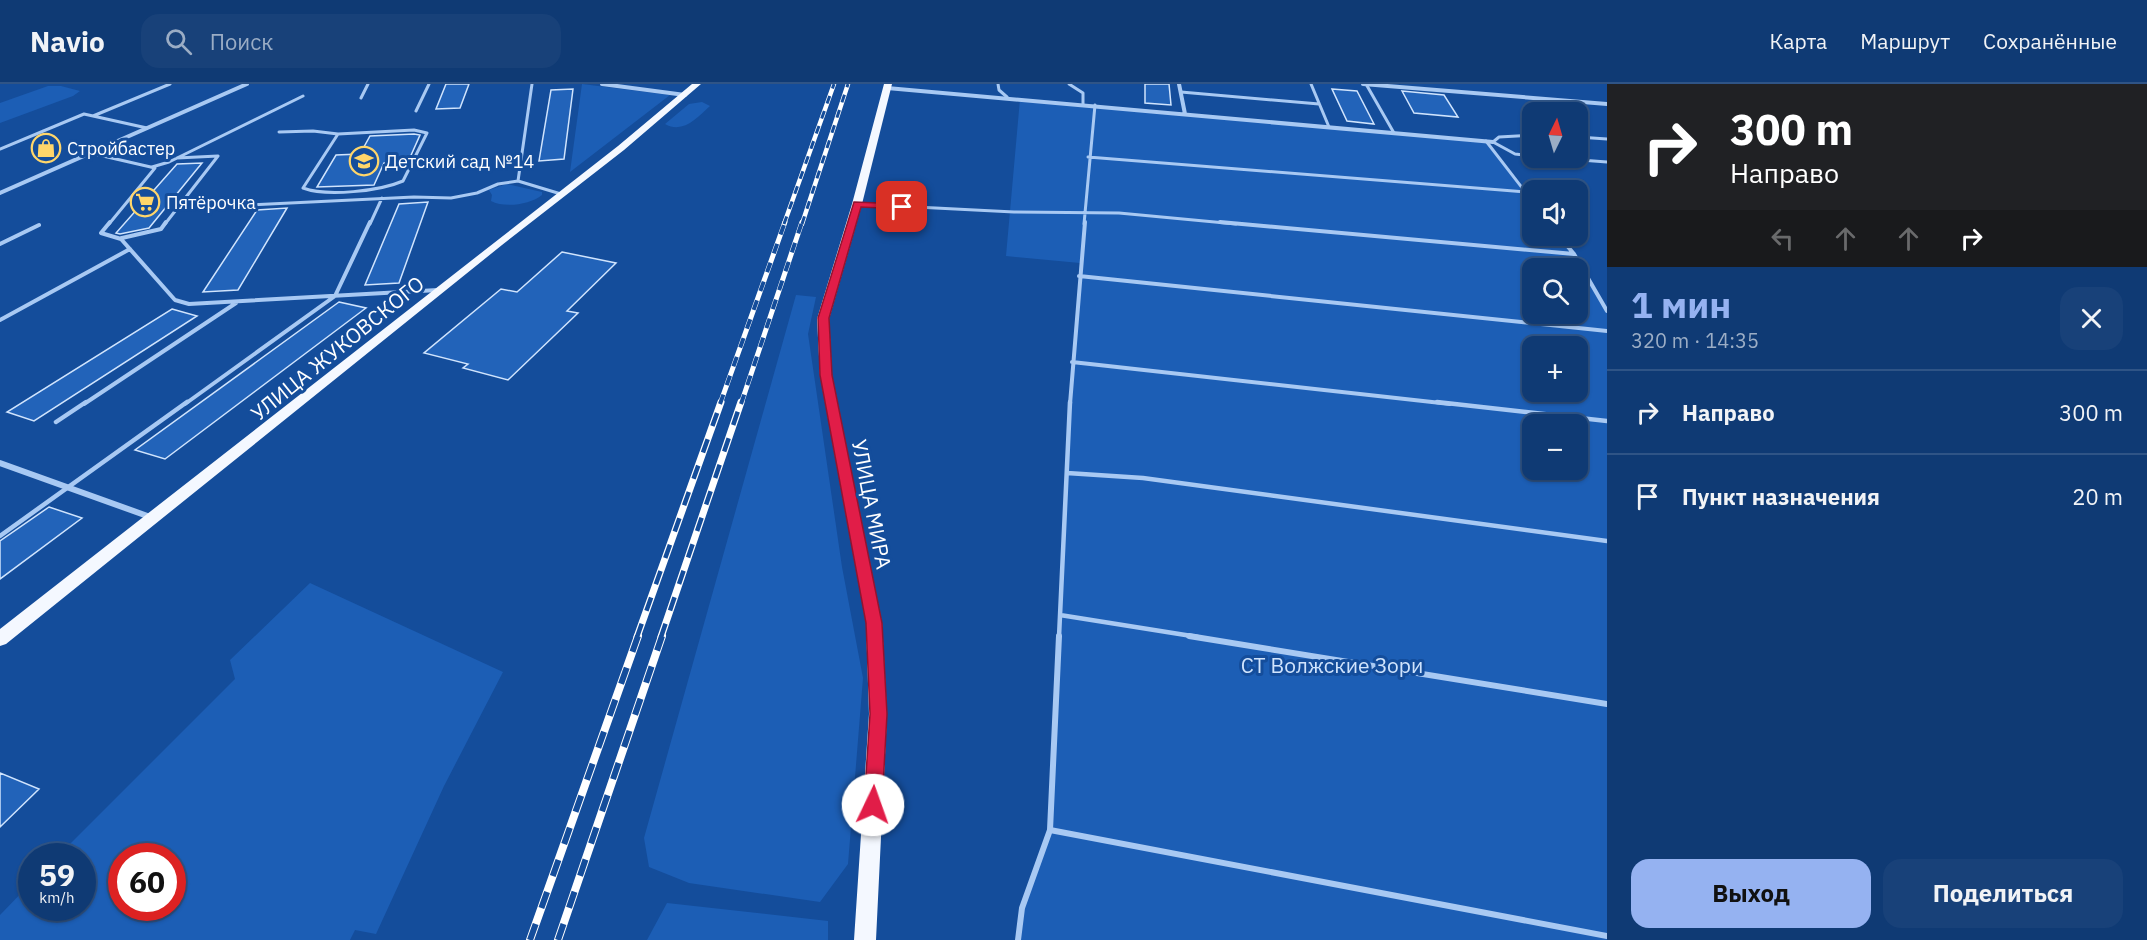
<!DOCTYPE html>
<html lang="ru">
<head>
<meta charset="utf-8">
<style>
  body { margin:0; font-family:"IBM Plex Sans",sans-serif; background:#184179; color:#f1f3f6; height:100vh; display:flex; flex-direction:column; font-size:22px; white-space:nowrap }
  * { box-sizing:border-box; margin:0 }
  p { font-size:20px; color:#9badc5 }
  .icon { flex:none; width:33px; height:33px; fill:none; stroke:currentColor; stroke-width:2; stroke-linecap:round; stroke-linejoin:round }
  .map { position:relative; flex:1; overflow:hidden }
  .sheet { display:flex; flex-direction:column; background:#0f3a74; width:540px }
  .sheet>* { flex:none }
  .hud { background:#202124; color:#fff; overflow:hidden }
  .needle { width:39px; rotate:5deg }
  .controls { position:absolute; left:1522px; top:18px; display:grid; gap:12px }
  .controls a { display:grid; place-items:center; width:66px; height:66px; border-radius:12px; background:#0f3a74; box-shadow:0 2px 4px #0004,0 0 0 2px #2f5486; font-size:30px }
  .speed { position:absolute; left:18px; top:759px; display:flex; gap:12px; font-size:30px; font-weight:700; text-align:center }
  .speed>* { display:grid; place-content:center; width:78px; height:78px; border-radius:50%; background:#0f3a74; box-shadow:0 2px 4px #0004,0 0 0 2px #2f5486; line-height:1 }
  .speed small { font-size:15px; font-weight:400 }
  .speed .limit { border:9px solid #d22; background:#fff; color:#111 }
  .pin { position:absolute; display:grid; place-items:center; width:51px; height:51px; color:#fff; margin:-26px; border-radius:12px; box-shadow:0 3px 9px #0006 }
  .me { position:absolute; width:66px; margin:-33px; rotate:3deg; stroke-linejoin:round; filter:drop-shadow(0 0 4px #0008) }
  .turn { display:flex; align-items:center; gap:21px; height:126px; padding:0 24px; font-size:27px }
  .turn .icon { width:78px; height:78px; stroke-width:2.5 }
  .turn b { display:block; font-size:42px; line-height:51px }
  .lanes { display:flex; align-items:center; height:57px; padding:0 24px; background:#0003; justify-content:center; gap:30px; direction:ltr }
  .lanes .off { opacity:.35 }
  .round { display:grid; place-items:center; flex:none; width:63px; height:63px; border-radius:18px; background:#184179 }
  .head { display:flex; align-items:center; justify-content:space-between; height:102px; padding:0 24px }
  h1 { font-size:36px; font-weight:800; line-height:45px; color:#95b2f1 }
  .primary-button { display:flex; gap:12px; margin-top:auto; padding:12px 24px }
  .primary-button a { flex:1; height:69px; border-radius:18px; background:#95b2f1; color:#111; font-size:24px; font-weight:800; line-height:69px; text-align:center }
  .primary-button a+a { background:#184179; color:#f1f3f6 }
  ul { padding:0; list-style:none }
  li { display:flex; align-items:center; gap:18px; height:84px; padding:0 24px; border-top:2px solid #2f5486 }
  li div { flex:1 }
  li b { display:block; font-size:22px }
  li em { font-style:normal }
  header { display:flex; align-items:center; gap:36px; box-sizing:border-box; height:84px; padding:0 30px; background:#0f3a74; border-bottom:2px solid #2f5486 }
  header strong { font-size:28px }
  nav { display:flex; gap:33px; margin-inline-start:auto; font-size:21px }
  .search { width:420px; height:54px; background:#184179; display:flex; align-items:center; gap:15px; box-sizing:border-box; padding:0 21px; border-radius:18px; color:#9badc5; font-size:22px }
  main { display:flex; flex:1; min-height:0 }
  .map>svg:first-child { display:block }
  .green { fill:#1c5eb5; fill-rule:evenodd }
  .building { fill:#2263b9; stroke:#d0e4fd; stroke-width:1.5 }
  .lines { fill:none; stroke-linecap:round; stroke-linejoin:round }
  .lane-far3 { stroke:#a8c9f3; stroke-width:3 }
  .lane-far2 { stroke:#a8c9f3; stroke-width:4 }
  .lane-far1 { stroke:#a8c9f3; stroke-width:4.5 }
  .lane { stroke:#a8c9f3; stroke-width:6 }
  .street-far1 { stroke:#a8c9f3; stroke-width:4 }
  .street { stroke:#a8c9f3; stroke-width:6 }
  .primary { fill:#f4f8ff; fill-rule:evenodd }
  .rail-far3-casing { stroke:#fff; stroke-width:4.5 }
  .rail-far2-casing { stroke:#fff; stroke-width:5 }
  .rail-far1-casing { stroke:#fff; stroke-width:7 }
  .rail-casing { stroke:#fff; stroke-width:8 }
  .rail-far3 { stroke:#144d9b; stroke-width:3; stroke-dasharray:8; stroke-linecap:butt }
  .rail-far2 { stroke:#144d9b; stroke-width:4; stroke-dasharray:10; stroke-linecap:butt }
  .rail-far1 { stroke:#144d9b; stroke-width:4.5; stroke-dasharray:14; stroke-linecap:butt }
  .rail { stroke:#144d9b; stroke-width:6; stroke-dasharray:17; stroke-linecap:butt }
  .route { fill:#e11d48; stroke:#92132f; stroke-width:1.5 }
  .labels { text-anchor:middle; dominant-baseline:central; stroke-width:6; stroke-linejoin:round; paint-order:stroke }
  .far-poi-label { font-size:18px; fill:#fff; stroke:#144d9b; text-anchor:start }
  .street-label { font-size:21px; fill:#fff; stroke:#144d9b }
  .park-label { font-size:21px; fill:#d0e4fd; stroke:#144d9b }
</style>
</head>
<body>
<header>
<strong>Navio</strong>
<div class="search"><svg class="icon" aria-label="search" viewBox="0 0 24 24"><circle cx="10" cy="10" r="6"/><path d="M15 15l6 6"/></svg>Поиск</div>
<nav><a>Карта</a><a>Маршрут</a><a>Сохранённые</a></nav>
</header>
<main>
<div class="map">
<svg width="1607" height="856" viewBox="0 0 1607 856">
  <rect width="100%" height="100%" fill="#144d9b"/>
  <path class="green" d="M582 0 670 11 570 88Z
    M48 2H61L80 7 73 12 0 39V19Z
    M1020 15 1486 57 1533 118V152H1559L1574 170 1607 227V856H1018L1022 824 1050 746 1072 278 1080 179 1006 172ZM1533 184H1578V230H1533ZM1533 262H1578V308H1533ZM1533 340H1578V386H1533Z
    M702 18 710 22C697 34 683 50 665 40L689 20Z
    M507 100 542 108V111C530 121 504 124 491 117L492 111 489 106Z
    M796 211 816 213 808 250 842 483 863 594 848 780 820 818 689 799 649 783 644 754Z
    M310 499 503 588 444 702 376 850 355 846 350 856H0V831L31 799 32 824H82V772H58L235 595 230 576ZM122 772H172V824H122Z
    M667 819 828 837V856H647Z"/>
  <path class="building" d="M446 0H469L460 24 436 25Z
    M1145 0H1169L1171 21 1145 19Z
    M573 5 564 75 539 77 551 6Z
    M1332 5 1357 7 1374 40 1347 37Z
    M1402 7 1444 11 1458 33 1414 29Z
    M414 50 420 51 408 78 384 79 374 101 317 103 336 71 360 70 370 52Z
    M202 79 149 144 120 150 116 149 177 80Z
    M428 118 399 199 365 201 399 120Z
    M287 124 238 206 203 208 257 126Z
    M562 168 616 179 567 227 578 229 508 296 463 284 468 280 424 269 501 205 517 208Z
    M339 218 366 224 165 375 135 366Z
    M172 225 197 232 34 337 7 328Z
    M49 423 82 434 0 495V457Z
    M0 689 39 705 0 743Z"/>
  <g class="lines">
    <path class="lane-far3" d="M532 0 518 97 561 110
      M998 0 999 6 1007 13
      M1069 0 1083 9V20
      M1311 0 1329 43
      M1366 0 1394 49
      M1181 8 1319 20
      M361 14 368 0
      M416 27 429 0
      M93 32 147 44
      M414 46 427 49 403 97C380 107 327 113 303 104L338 50Z
      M279 48 313 47 338 50
      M1533 51 1499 53 1493 58 1515 70 1533 72
      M1578 53 1607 55
      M1486 57 1533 118
      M0 65 84 30 93 32 170 0
      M90 69 155 84 109 140
      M1088 73 1526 108
      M1554 74 1607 78
      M152 83 169 78 303 12
      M857 120 1014 128 1119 129 1236 140
      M247 121 414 113 451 114 477 109 498 100 518 97
      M165 140 218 72 177 74
      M370 140 382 114
      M1084 140 1095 21"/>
    <path class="lane-far2" d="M110 138 101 149 121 155 175 216 189 220 438 206
      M1220 138 1574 170
      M1559 152 1574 170 1607 227
      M122 154 161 145 166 138
      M0 160 39 141
      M1079 192 1607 247
      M0 236 130 165
      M1072 278 1450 320
      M84 320 236 219
      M185 320 335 212 370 138
      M1070 320 1085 138"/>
    <path class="lane-far1" d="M1437 318 1607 337
      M56 338 86 318
      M1067 389 1143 394 1607 457
      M0 452 187 318
      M1060 531 1198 553
      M1059 553 1070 318"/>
    <path class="lane" d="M1189 552 1607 620
      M1050 746 1607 852
      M1018 856 1022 824 1050 746 1059 552"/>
    <path class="street-far1" d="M602 0 685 11
      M1179 0 1185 30
      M1363 0 1607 20
      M887 4 1493 58
      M0 109 247 0"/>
    <path class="street" d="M0 379 153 434"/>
    <path class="primary" d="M692 0H701L624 66 502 161 6 560 0 562V545L618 62Z
      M884 0H892L862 120 829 235 832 291 882 539 887 630 876 856H854L869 630 866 539 820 291 817 235 852 120Z"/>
    <g class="rail-far3-casing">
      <path id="rail-far3" d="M784 140 834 0
        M802 140 848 0"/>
    </g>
    <g class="rail-far2-casing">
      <path id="rail-far2" d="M720 320 785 138
        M741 320 802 138"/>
    </g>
    <g class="rail-far1-casing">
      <path id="rail-far1" d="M637 553 721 318
        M661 553 741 318"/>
    </g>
    <g class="rail-casing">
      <path id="rail" d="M530 856 638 552
        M558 856 662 552"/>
    </g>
    <use href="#rail-far3" class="rail-far3"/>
    <use href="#rail-far2" class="rail-far2"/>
    <use href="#rail-far1" class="rail-far1"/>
    <use href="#rail" class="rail"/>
  </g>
  <path class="route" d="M854 118 902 120 906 123 902 125 861 123 829 234 832 291 882 539 887 630 882 721 879 727 873 729 867 727 864 721 870 630 866 539 820 291 818 234Z"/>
  <defs>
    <g id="shop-ring" transform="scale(1.5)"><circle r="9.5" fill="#144d9b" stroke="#ffd66a" stroke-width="1.5"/><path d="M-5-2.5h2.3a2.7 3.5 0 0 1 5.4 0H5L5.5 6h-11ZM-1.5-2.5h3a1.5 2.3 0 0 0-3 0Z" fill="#ffd66a"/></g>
    <g id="school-ring" transform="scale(1.5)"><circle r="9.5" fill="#144d9b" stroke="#ffd66a" stroke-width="1.5"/><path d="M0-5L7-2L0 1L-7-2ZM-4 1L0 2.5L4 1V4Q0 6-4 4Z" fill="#ffd66a"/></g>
    <g id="supermarket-ring" transform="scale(1.5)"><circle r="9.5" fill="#144d9b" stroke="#ffd66a" stroke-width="1.5"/><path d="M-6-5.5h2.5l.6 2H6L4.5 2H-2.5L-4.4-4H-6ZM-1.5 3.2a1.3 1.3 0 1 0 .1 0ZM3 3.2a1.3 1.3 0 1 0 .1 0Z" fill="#ffd66a"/></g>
  </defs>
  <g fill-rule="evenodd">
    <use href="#shop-ring" x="46" y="64"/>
    <use href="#school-ring" x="364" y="77"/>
    <use href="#supermarket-ring" x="145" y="118"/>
  </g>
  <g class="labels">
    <g class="far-poi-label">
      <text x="67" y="64">Стройбастер</text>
      <text x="385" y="77">Детский сад №14</text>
      <text x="166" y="118">Пятёрочка</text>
    </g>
    <g class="street-label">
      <text transform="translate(337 264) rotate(-39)">УЛИЦА ЖУКОВСКОГО</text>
      <text transform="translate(872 420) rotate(79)">УЛИЦА МИРА</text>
    </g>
    <g class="park-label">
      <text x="1332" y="581">СТ Волжские Зори</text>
    </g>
  </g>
</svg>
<div class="controls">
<a><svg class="needle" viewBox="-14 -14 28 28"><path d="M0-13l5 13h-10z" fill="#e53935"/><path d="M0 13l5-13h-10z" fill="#9badc5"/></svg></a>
<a><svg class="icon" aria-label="sound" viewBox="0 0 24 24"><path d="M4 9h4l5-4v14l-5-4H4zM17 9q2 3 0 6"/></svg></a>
<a><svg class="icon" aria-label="search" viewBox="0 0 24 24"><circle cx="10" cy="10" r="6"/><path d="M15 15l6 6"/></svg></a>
<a>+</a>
<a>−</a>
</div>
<div class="speed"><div>59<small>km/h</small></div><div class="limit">60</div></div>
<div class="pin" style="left:902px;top:123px;background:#d93025"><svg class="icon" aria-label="arrive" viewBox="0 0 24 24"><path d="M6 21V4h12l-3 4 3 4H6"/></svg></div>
<svg class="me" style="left:873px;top:721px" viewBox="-20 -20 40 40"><circle r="19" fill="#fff"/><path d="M0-13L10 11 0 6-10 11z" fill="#e11d48"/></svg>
</div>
<section class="sheet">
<div class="hud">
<div class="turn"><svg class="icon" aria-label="right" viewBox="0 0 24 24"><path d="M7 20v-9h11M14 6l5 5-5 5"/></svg><div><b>300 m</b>Направо</div></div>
<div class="lanes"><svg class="icon off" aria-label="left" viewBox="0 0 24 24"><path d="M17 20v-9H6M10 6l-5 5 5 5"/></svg><svg class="icon off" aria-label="ahead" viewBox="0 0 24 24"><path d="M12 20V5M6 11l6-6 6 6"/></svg><svg class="icon off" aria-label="ahead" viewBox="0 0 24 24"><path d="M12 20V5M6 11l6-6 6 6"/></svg><svg class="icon" aria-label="right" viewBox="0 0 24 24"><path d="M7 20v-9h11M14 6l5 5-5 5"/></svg></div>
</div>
<div class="head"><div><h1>1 мин</h1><p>320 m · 14:35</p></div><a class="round"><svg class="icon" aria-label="close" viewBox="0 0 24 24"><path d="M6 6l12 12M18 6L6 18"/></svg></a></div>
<ul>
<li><svg class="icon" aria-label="right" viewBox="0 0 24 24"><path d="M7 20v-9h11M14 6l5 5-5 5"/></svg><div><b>Направо</b></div><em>300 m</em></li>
<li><svg class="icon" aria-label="arrive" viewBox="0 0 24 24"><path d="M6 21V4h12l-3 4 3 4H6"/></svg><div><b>Пункт назначения</b></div><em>20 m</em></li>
</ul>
<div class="primary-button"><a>Выход</a><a>Поделиться</a></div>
</section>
</main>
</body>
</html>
